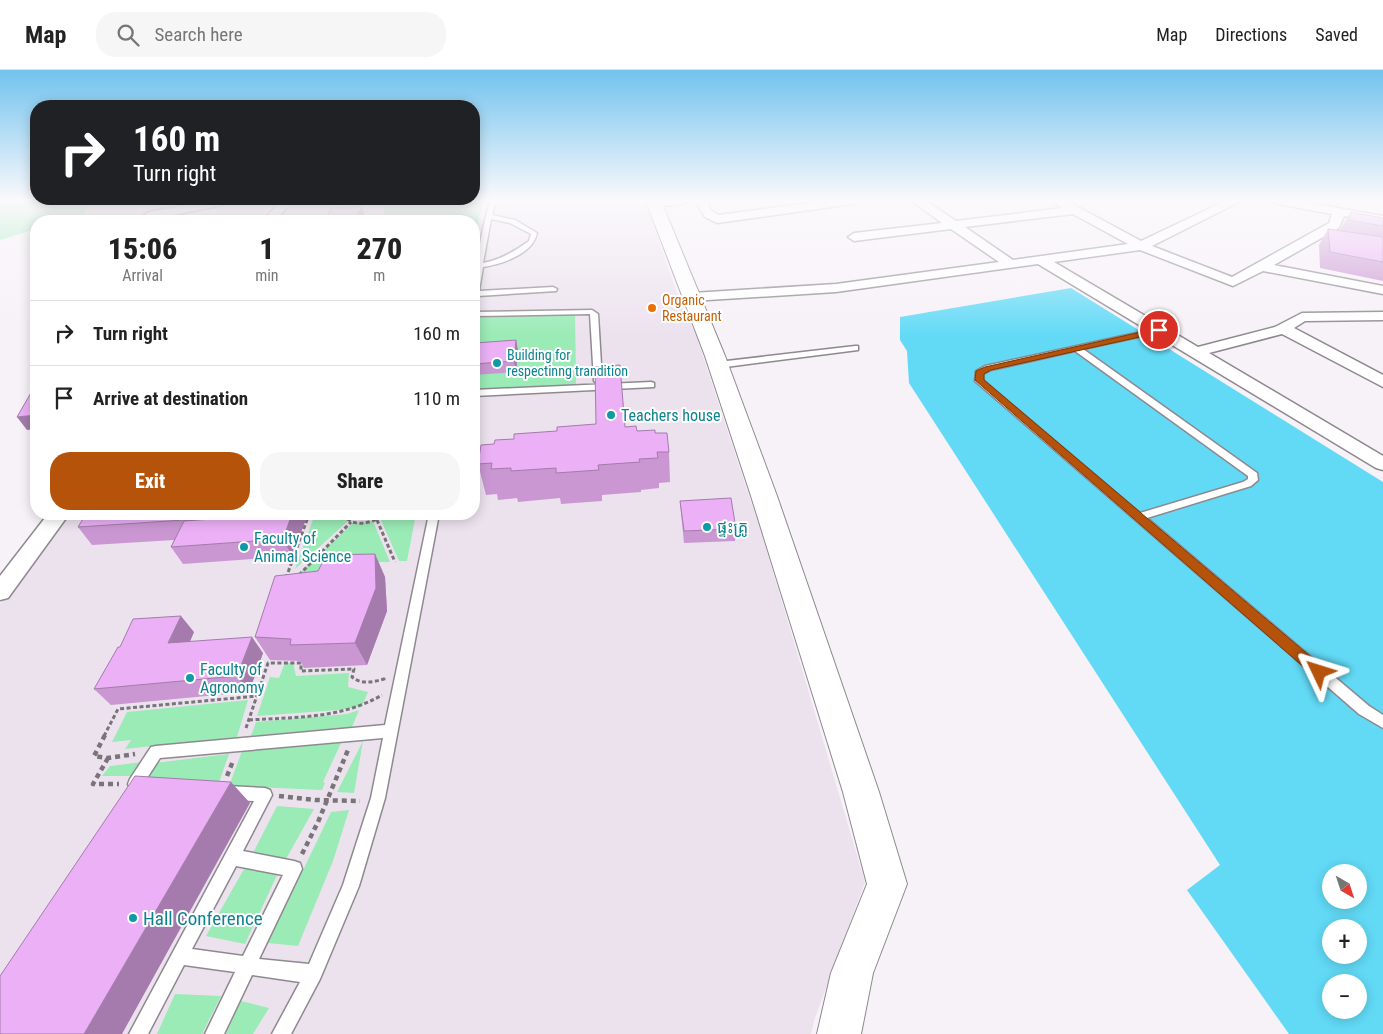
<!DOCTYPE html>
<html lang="en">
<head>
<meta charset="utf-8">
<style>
  body { margin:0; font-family:"Roboto Condensed","Noto Sans Khmer",sans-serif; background:#f6f6f6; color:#222; height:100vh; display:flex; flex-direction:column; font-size:19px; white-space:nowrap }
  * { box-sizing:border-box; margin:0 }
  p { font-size:16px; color:#767676 }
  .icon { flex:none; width:28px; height:28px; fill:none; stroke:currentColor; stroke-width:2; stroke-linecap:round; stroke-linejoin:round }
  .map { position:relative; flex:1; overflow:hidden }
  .sheet { position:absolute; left:30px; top:145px; width:450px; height:305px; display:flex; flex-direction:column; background:#fff; border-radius:20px; box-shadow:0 2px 12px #0003 }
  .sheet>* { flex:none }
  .top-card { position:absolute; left:30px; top:30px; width:450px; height:105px; border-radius:20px; box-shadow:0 2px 12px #0003; background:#202124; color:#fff; overflow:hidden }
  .needle { width:32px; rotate:141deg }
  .tools { position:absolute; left:1322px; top:794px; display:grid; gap:10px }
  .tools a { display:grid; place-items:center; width:45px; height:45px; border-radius:50%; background:#fff; box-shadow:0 2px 12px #0003; font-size:25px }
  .pin { position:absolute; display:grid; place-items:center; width:42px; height:42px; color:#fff; margin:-21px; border:2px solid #fff; border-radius:50%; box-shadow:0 1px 5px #0007 }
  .me { position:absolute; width:55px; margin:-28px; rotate:311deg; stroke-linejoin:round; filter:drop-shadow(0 0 4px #0008) }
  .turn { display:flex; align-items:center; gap:18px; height:105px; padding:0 20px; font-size:22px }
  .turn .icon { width:65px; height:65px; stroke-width:2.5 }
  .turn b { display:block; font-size:35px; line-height:42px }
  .eta { display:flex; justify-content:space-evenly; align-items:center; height:85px; text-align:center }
  .eta b { font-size:30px; font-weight:800; line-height:35px }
  .action { display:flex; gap:10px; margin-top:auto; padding:10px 20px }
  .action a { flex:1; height:58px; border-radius:20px; background:#b45309; color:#fff; font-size:20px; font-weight:800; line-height:58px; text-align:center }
  .action a+a { background:#f6f6f6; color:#222 }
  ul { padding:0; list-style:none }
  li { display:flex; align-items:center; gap:15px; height:65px; padding:0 20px; border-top:1px solid #e0e0e0 }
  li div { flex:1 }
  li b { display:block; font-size:19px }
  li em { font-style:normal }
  header { display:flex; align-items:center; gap:30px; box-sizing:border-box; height:70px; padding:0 25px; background:#fff; border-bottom:1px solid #e0e0e0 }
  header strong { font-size:24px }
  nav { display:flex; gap:28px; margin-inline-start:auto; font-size:18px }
  .search { width:350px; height:45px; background:#f6f6f6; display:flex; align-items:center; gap:12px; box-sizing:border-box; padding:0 18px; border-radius:20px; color:#767676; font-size:19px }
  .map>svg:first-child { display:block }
  .built { fill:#ece2ee }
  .green { fill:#9aebb6 }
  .forest { fill:#84d8a2 }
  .water { fill:#62daf6; fill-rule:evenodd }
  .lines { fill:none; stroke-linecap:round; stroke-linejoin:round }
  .service-casing { stroke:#8e898f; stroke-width:3 }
  .minor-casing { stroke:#8e898f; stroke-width:3 }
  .tertiary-casing { stroke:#8e898f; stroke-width:2 }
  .path-far1 { stroke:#787479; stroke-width:3; stroke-dasharray:4 2.5; stroke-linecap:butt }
  .path { stroke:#787479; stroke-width:4.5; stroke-dasharray:5 4; stroke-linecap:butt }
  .service { fill:#fff; fill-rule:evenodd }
  .minor { fill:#fff; fill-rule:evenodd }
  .tertiary { fill:#fff; fill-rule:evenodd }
  .wall { fill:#ca97d3 }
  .shaded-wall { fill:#a47bac }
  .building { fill:#ebb0f5; stroke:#a47bac }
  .route { fill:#b45309; stroke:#753606 }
  .food-dot { fill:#e8710a; stroke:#fff; stroke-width:2 }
  .culture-dot { fill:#0f9aa8; stroke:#fff; stroke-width:2 }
  .labels { text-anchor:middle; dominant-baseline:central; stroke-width:4; stroke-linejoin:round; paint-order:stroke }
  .far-food-label { font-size:14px; fill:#c56008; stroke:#fff; text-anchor:start }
  .far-culture-label { font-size:14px; fill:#0d838f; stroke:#fff; text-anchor:start }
  .culture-label { font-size:16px; fill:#0d838f; stroke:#fff; text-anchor:start }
  .near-culture-label { font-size:19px; fill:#0d838f; stroke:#fff; text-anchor:start }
</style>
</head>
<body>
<header>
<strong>Map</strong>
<div class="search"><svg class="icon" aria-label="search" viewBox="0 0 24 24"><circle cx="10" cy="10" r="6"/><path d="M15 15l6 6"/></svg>Search here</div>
<nav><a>Map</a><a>Directions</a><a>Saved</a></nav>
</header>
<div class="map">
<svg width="1383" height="964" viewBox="0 0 1383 964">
  <rect width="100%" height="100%" fill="#f7f1f8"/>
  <path class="built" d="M293 131H645L682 237 695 262 764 471 865 812 814 951 811 964H0V534L64 444H474V151H276Z"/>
  <path class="green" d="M0 131H92L85 144 62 151H36V159L0 170Z
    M575 242 576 315 474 322V278L479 247Z
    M315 444H343L348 451 295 499Z
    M387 444H416L407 491H399L380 448Z
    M373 451 390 492H379L292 510 353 453Z
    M285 593H293L296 606 349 603 348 617 368 622 362 636 338 640 257 646 270 607 279 608Z
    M248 630 237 667 125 679 131 670 112 672 127 642Z
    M359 640 352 657 251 666 256 652 347 644Z
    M363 671 354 723 337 722Z
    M341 673 323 712 325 713 322 720 229 716 242 681Z
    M229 684 218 715 144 707 154 693Z
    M143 692 133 706H102L110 696Z
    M277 736 314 739 286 789 252 785Z
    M349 740 333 791 298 876 268 873 331 742Z
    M244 799 278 803 245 874 206 866Z
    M175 924 221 926 202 964H157Z
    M241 931 269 938 253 964H226Z"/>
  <path class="forest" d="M388 131H483L477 157 474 158V151H380Z"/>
  <path class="water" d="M1071 218 1383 412V964H1289L1187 820 1220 795 909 313 907 281 900 270V247ZM1331 802H1359V830H1331ZM1331 858H1359V885H1331ZM1331 912H1359V940H1331Z"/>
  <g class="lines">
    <g class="service-casing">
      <path id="service" d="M490 131H496L492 145 515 150 537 163C533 184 502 194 483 197L479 221 553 217 557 219 556 221 478 226 477 231H474C474 197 481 164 490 131ZM491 149 510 153 531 164 529 171C515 181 500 190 483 193Z
        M592 240 598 244 602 311 598 314 594 311 590 244 474 246V242Z
        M1159 258H1162V262L1083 279 1257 403 1258 410 1251 416 1147 448 1369 636 1383 645V658L1359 644 975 311 976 301 985 296ZM1075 281 1248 406V409L1243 412 1140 443 983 310V304L991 300Z
        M855 276H858V280L718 298 714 295 718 292Z
        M651 312 654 313V317L474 326V320Z
        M429 444H439L385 728 359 816 320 909 291 964H272L300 912 252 905 224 964H205L235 902 184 895 148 964H129L254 731 228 730 223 728 221 723 223 718 228 716 265 718 270 720 272 725 243 781 294 791 300 793 302 799 259 889 309 894 343 815 371 728 383 668 160 688 140 719 135 721 130 719 128 714 130 709 151 677 156 676 385 655ZM236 796 283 805 243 886 192 879Z"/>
    </g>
    <g class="minor-casing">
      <path id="minor" d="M209 131H234L228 134 149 150 143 146 149 142Z
        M280 131H292L275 151H263Z
        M649 131H688L682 134 654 137 650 135Z
        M695 131H707L711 140 718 145 826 131H859L853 134 717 153 705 147Z
        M912 131H926L956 151 1062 138 1052 131H1067L1141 171 1225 131H1241L1152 176 1232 207 1329 153 1332 144 1278 134 1272 131H1298L1383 146V154L1344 146 1339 158 1274 195 1383 216V224L1263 201 1233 216 1140 180 1054 192 1198 277 1275 257 1302 243 1383 242V250L1305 251 1294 258 1383 305V317L1282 264 1209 283 1383 386V400L1376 398 1038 194 836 222 692 231 687 230 685 227 687 224 692 223 836 214 999 192 951 159 854 171 848 167 854 163 942 153ZM1073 144 1128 174 1013 190 965 157Z
        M48 444H69L8 528 0 530V506Z"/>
    </g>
    <g class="tertiary-casing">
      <path id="tertiary" d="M646 131H661L725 286 777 426 879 722 907 814 873 903 861 964H817L831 903 867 814 843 722 751 426 705 286Z"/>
    </g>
    <path class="path-far1" d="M343 444C354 460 373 452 387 444
      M377 450 395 492
      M299 505 351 452
      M286 508 309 444
      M249 650C295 647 341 649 382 625
      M246 658 268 593H301V601L354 599 352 607C362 615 373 612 384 609V611
      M104 666 118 639 257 626"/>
    <path class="path" d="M105 665 94 686 108 688 135 684
      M108 688 93 714H119
      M227 706 233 691
      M279 726 315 730 360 731
      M302 784 318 752 348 680"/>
    <use href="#service" class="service"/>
    <use href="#minor" class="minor"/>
    <use href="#tertiary" class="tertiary"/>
  </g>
  <path class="wall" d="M1351 142 1383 148V211L1320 198 1319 175 1328 159 1340 161 1341 158Z
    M516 270 518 281 516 302 474 305V279Z
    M625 357 637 361 655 363 669 382 670 412 659 413V418L641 420V422L602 425V431L561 434 560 428 518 432 517 428 498 430 497 424 486 425 478 394 494 374 514 369Z
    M680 431 736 459 735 471 684 473 681 443Z
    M86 444H208L205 449 308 444 292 486 183 494 171 477 174 470 92 475 78 457Z
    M375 484 385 507 387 541 367 595 304 598 300 591 270 590 255 567 318 501Z
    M194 562 190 571 263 583 249 622 111 635 94 619Z"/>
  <path class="shaded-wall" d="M362 136 366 151H354Z
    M516 270 518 281 516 302 514 291Z
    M36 345V359L27 360 17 347Z
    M188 444H208L196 468 184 450Z
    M292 444H308L292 486 283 469Z
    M375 484 385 507 387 541 367 595 355 573Z
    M181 546 194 562 182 590 168 573Z
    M252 567 263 583 249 622 237 606Z
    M231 712 250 733 122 964H84Z"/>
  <path class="building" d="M362 136 354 151H325L331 138Z
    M1351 142 1383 148V156L1349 150Z
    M1328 159 1383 167V192L1330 182Z
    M516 270 514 291 474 294V279L475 273Z
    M620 295 625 357 636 356 637 361 655 360V363H667L669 382H657L658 388 639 389 640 392 598 395 599 400 556 403V398L511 401V398L491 399 492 393 478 394 481 375 494 374 495 370 514 369V364L557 361V357L596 354 595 297Z
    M36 314V345L17 347Z
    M731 428 736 459 684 461 680 431Z
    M86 444H188L184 450 78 457Z
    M256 444H292L283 469 171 477 184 451 255 446Z
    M375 484 376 518 355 573 290 575 291 569 255 567 275 506 318 501 326 485Z
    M181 546 168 573 252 567 237 606 94 619 118 577H120L133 549Z
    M135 706 231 712 84 964H0V906Z"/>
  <linearGradient id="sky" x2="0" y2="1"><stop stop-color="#72c3ee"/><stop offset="0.49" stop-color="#fbf9fc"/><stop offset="1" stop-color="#fbf9fc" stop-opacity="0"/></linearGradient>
  <rect width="1383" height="266" fill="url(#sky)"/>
  <path class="route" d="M1159 258 1163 260 1162 262 991 300 984 304V310L1324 598 1326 602 1324 606 1319 607 1314 606 975 310 976 301 985 297Z"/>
  <circle class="food-dot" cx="652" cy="238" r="5"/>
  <g class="culture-dot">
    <circle cx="497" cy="293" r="5"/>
    <circle cx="611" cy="345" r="5"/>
    <circle cx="707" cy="457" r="5"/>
    <circle cx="244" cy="477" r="5"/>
    <circle cx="190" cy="608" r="5"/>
    <circle cx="133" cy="848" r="5"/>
  </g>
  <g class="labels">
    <g class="far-food-label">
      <text x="662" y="230">Organic<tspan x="662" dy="16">Restaurant</tspan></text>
    </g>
    <g class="far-culture-label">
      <text x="507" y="285">Building for<tspan x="507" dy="16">respectinng trandition</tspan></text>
    </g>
    <g class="culture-label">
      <text x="621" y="345">Teachers house</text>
      <text x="717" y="457">ផ្ទះគ្រូ</text>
      <text x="254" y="468">Faculty of<tspan x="254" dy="18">Animal Science</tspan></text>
      <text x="200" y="599">Faculty of<tspan x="200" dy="18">Agronomy</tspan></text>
    </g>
    <g class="near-culture-label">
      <text x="143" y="848">Hall Conference</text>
    </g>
  </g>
</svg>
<div class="tools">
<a><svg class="needle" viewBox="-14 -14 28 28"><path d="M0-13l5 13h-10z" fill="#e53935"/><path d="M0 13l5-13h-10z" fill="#767676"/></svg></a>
<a>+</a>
<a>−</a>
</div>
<div class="pin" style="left:1159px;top:260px;background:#d93025"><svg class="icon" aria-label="arrive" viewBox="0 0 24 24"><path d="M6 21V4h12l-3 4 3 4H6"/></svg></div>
<svg class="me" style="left:1319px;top:602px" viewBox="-20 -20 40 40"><path d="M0-17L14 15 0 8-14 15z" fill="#b45309" stroke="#fff" stroke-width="4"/></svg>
<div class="top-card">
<div class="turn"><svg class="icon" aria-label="right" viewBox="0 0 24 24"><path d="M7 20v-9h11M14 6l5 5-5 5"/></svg><div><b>160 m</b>Turn right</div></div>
</div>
<section class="sheet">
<div class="eta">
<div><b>15:06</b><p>Arrival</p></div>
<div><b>1</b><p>min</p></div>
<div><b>270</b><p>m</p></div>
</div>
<ul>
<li><svg class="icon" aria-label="right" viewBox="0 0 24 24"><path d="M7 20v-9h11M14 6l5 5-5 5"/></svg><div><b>Turn right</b></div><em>160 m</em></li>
<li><svg class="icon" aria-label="arrive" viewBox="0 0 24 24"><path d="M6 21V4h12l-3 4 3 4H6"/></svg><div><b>Arrive at destination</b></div><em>110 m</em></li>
</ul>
<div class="action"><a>Exit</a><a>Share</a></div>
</section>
</div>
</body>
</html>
